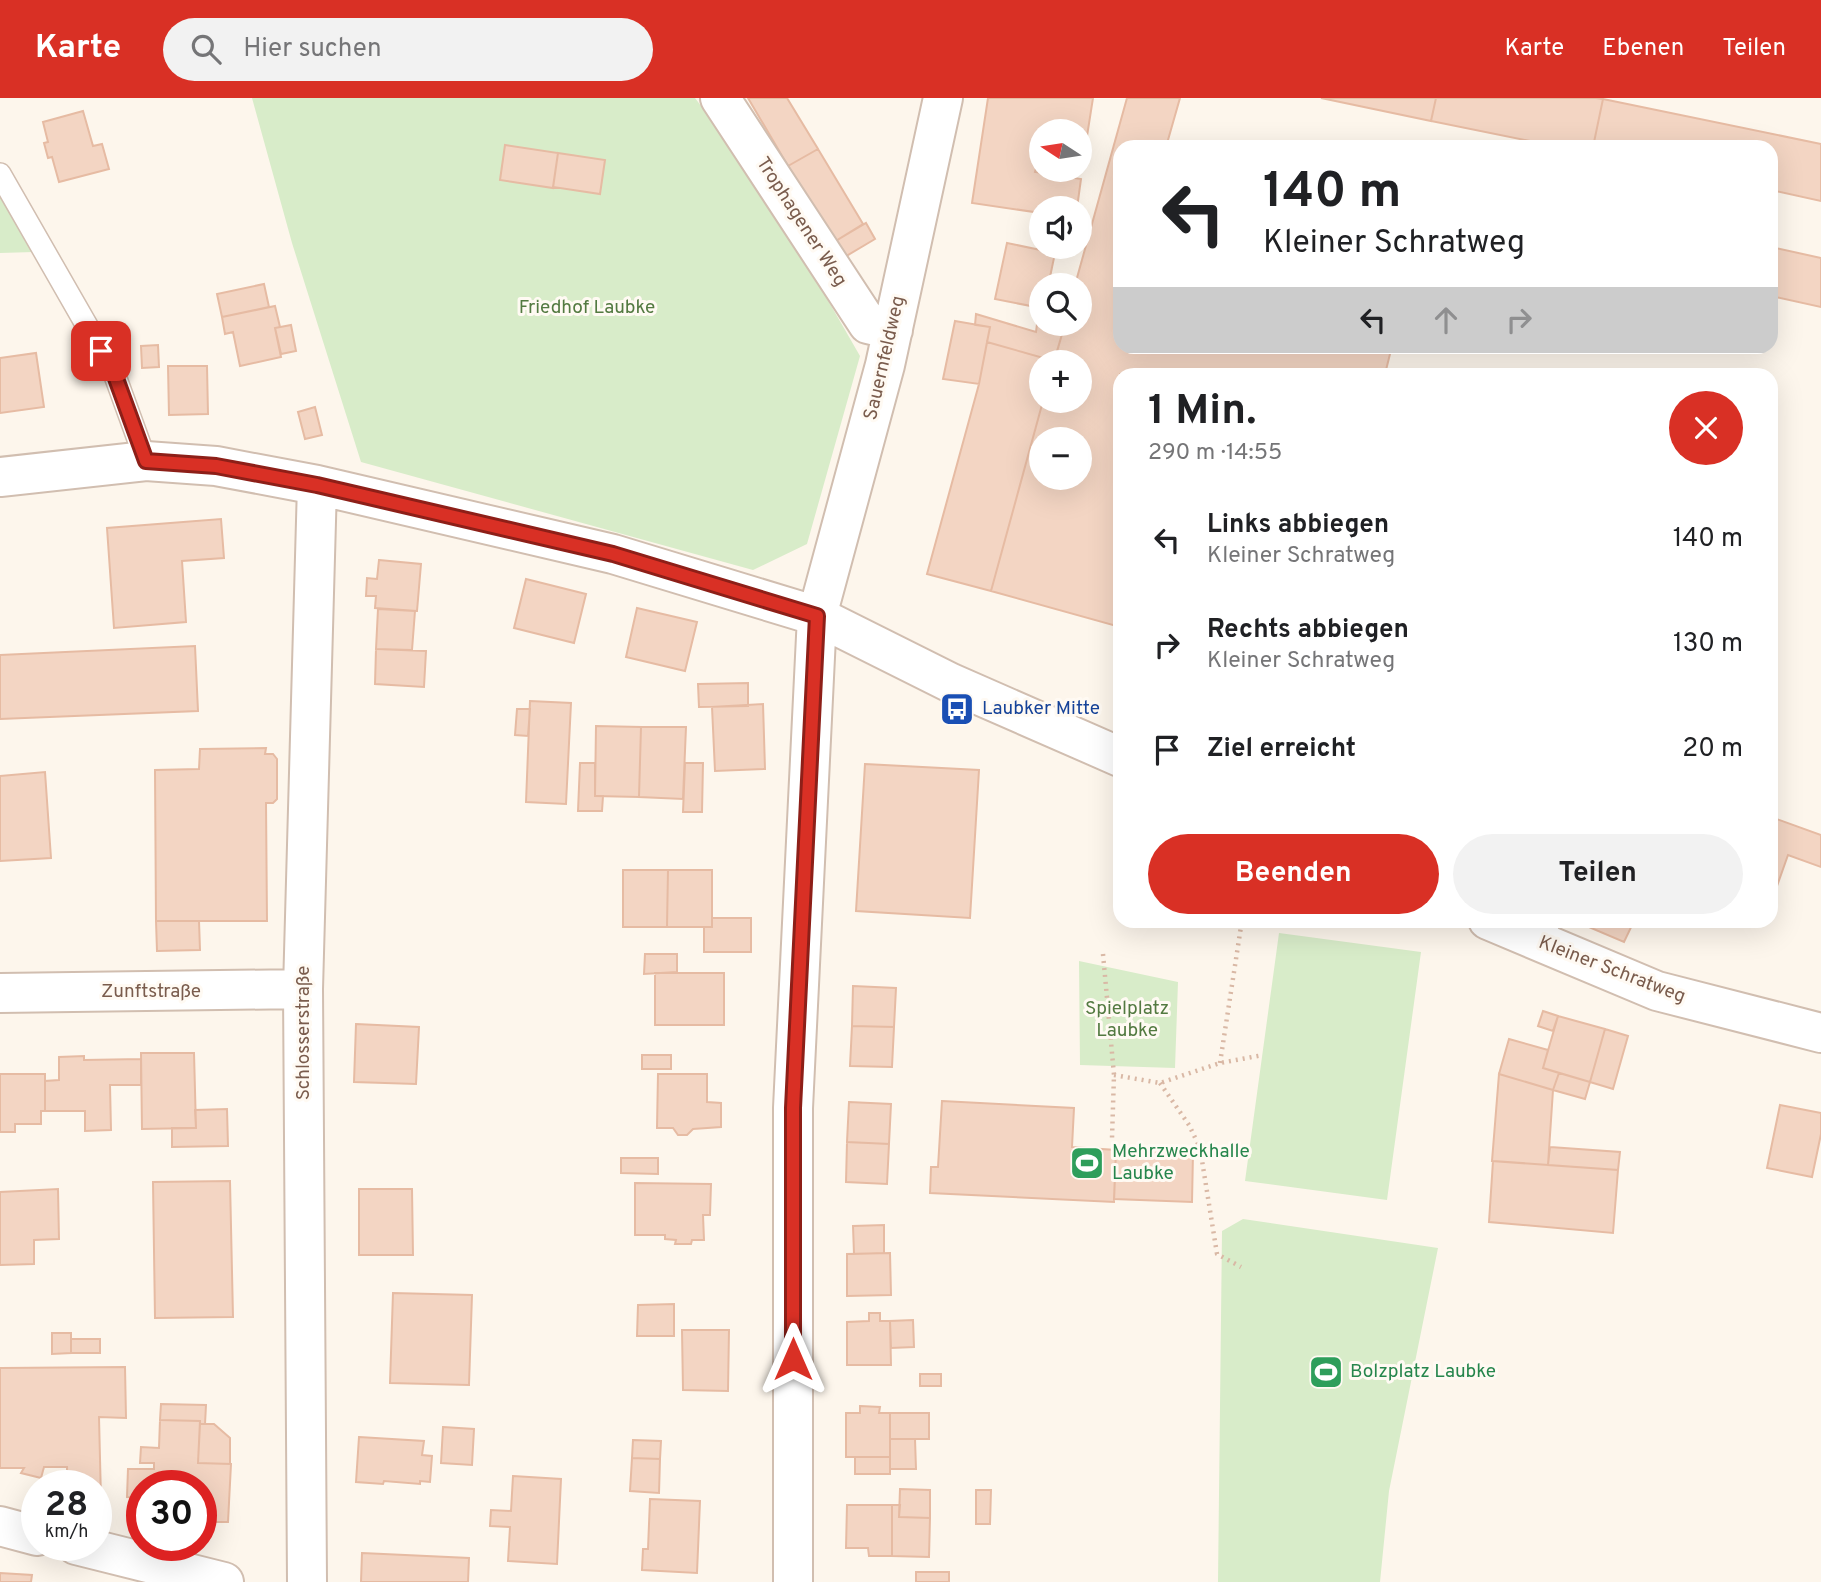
<!DOCTYPE html>
<html lang="de">
<head>
<meta charset="utf-8">
<style>
  body { margin:0; font-family:Overpass,sans-serif; background:#f2f2f2; color:#202124; height:100vh; display:flex; flex-direction:column; font-size:26px; white-space:nowrap }
  * { box-sizing:border-box; margin:0 }
  p { font-size:23px; color:#757577 }
  .icon { flex:none; width:38px; height:38px; fill:none; stroke:currentColor; stroke-width:2; stroke-linecap:round; stroke-linejoin:round }
  .map { position:relative; flex:1; overflow:hidden }
  .sheet { position:absolute; left:1113px; top:270px; width:665px; height:560px; display:flex; flex-direction:column; background:#fff; border-radius:21px; box-shadow:0 7px 28px #0002 }
  .sheet>* { flex:none }
  .hud { position:absolute; left:1113px; top:42px; width:665px; height:214px; border-radius:21px; box-shadow:0 7px 28px #0002; background:#fff; color:#202124; overflow:hidden }
  .needle { width:46px; rotate:282deg }
  .buttons { position:absolute; left:1029px; top:21px; display:grid; gap:14px }
  .buttons a { display:grid; place-items:center; width:63px; height:63px; border-radius:50%; background:#fff; box-shadow:0 7px 28px #0002; font-size:35px }
  .speed { position:absolute; left:21px; top:1372px; display:flex; gap:14px; font-size:35px; font-weight:700; text-align:center }
  .speed>* { display:grid; place-content:center; width:91px; height:91px; border-radius:50%; background:#fff; box-shadow:0 7px 28px #0002; line-height:1 }
  .speed small { font-size:18px; font-weight:400 }
  .speed .limit { border:10px solid #d22; background:#fff; color:#111 }
  .pin { position:absolute; display:grid; place-items:center; width:60px; height:60px; color:#fff; margin:-30px; border-radius:14px; box-shadow:0 4px 10px #0006 }
  .me { position:absolute; width:77px; margin:-38px; rotate:0deg; stroke-linejoin:round; filter:drop-shadow(0 0 5px #0008) }
  .turn { display:flex; align-items:center; gap:24px; height:147px; padding:0 35px; font-size:32px }
  .turn .icon { width:91px; height:91px; stroke-width:2.5 }
  .turn b { display:block; font-size:49px; line-height:60px }
  .lanes { display:flex; align-items:center; height:66px; padding:0 35px; background:#0003; justify-content:center; gap:35px; direction:ltr }
  .lanes .off { opacity:.35 }
  .round { display:grid; place-items:center; flex:none; width:74px; height:74px; border-radius:37px; background:#f2f2f2 }
  .headline { display:flex; align-items:center; justify-content:space-between; height:119px; padding:0 35px }
  h1 { font-size:42px; font-weight:700; line-height:52px }
  .primary-button { display:flex; gap:14px; margin-top:auto; padding:14px 35px }
  .primary-button a { flex:1; height:80px; border-radius:42px; background:#d93025; color:#fff; font-size:28px; font-weight:700; line-height:80px; text-align:center }
  .primary-button a+a { background:#f2f2f2; color:#202124 }
  ul { padding:0; list-style:none }
  li { display:flex; align-items:center; gap:21px; height:105px; padding:0 35px }
  li div { flex:1 }
  li b { display:block; font-size:26px }
  li em { font-style:normal }
  header { display:flex; align-items:center; gap:42px; box-sizing:border-box; height:98px; padding:0 35px; background:#d93025; color:#fff }
  header strong { font-size:33px }
  nav { display:flex; gap:38px; margin-inline-start:auto; font-size:24px }
  .search { width:490px; height:63px; background:#f2f2f2; display:flex; align-items:center; gap:18px; box-sizing:border-box; padding:0 24px; border-radius:38px; color:#757577; font-size:26px }
  .map>svg:first-child { display:block }
  .green { fill:#d8ecc9 }
  .building { fill:#f3d5c3; stroke:#e6bba3; stroke-width:2; fill-rule:evenodd }
  .lines { fill:none; stroke-linecap:round; stroke-linejoin:round }
  .lane-casing { stroke:#d1beb0; stroke-width:24 }
  .street-casing { stroke:#d1beb0; stroke-width:42 }
  .path { stroke:#d9b8a5; stroke-width:4.5; stroke-dasharray:2 5; stroke-linecap:butt }
  .lane { stroke:#fff; stroke-width:21 }
  .street { stroke:#fff; stroke-width:38 }
  .route-casing { stroke:#8d1f18; stroke-width:18 }
  .route { stroke:#d93025; stroke-width:12 }
  .labels { text-anchor:middle; dominant-baseline:central; stroke-width:6; stroke-linejoin:round; paint-order:stroke }
  .street-label { font-size:19px; fill:#7a5c4d; stroke:#fffaf3 }
  .park-label { font-size:19px; fill:#537a41; stroke:#fffaf3 }
  .transit-label { font-size:19px; fill:#164399; stroke:#fffaf3; text-anchor:start }
  .leisure-label { font-size:19px; fill:#27864d; stroke:#fffaf3; text-anchor:start }
</style>
</head>
<body>
<header>
<strong>Karte</strong>
<div class="search"><svg class="icon" aria-label="search" viewBox="0 0 24 24"><circle cx="10" cy="10" r="6"/><path d="M15 15l6 6"/></svg>Hier suchen</div>
<nav><a>Karte</a><a>Ebenen</a><a>Teilen</a></nav>
</header>
<div class="map">
<svg width="1821" height="1484" viewBox="0 0 1821 1484">
  <rect width="100%" height="100%" fill="#fdf6ec"/>
  <path class="green" d="M252 0H695L764 91 860 258 807 446 753 472 361 364 292 145Z
    M0 97 34 154 0 155Z
    M1279 835 1421 854 1387 1102 1245 1083Z
    M1079 863 1178 884 1175 970 1080 967Z
    M1243 1121 1438 1150 1389 1393 1380 1484H1218L1222 1133Z"/>
  <path class="building" d="M748 0H787L818 51 788 68Z
    M988 0H1093L1082 70H1080V33H1041V63H1038L1035 74 1081 81 1077 110H1041V115L972 105Z
    M1127 0H1180L1166 49H1120V248H1392L1385 276H1120V529L991 493 1043 303H1080V264H1054L1065 226H1080V187H1075ZM1041 341H1080V380H1041Z
    M1321 0H1436L1431 23Z
    M1436 0H1596L1603 1 1593 49H1559L1431 23Z
    M1603 1 1821 46V103L1771 92V49H1593Z
    M83 13 93 48 102 46 109 71 59 84 52 59 48 60 44 45 48 44 43 24Z
    M505 47 558 55 553 90 500 82Z
    M818 51 863 126 834 144 788 68Z
    M558 55 605 62 600 96 553 89Z
    M866 125 875 141 843 160 834 144Z
    M1007 145 1055 155 1050 179 1057 180 1056 187H1041V210L995 201Z
    M1771 149 1821 160V209L1771 198Z
    M264 186 269 209 222 219 217 196Z
    M275 208 280 229 275 230 281 259 240 268 233 234 225 236 222 219Z
    M976 216 1036 234 1037 226 1063 233 1054 263 987 244 990 229 975 227Z
    M955 223 990 229 979 286 943 281Z
    M291 227 296 253 281 256 275 230Z
    M987 244 1054 263 1041 264 1043 303 991 493 927 476 979 286Z
    M158 247 159 269 142 270 141 248Z
    M36 255 44 309 0 315V260Z
    M168 268H207L208 316 169 317Z
    M315 309 322 337 305 341 298 314Z
    M221 421 224 460 182 463 186 524 114 530 107 430Z
    M379 462 421 466 417 513 375 510 376 498H366L367 480 377 481Z
    M526 481 586 496 574 545 514 530Z
    M637 510 697 524 685 573 626 559Z
    M378 511 415 513 412 552 376 551Z
    M195 548 198 613 0 621V557Z
    M376 551 426 553 424 589 375 586Z
    M748 585V608L699 609 698 586Z
    M530 603 571 605 566 706 526 704Z
    M763 606 765 671 715 673 712 609Z
    M517 611H530L528 638 515 637Z
    M596 628 641 629 639 699 595 698Z
    M641 629H686L683 701 639 699Z
    M266 650 265 656H273L277 661V701L273 705H266L267 823H156L155 672 199 671 200 651Z
    M580 665H595V698H603L602 713H578Z
    M685 665H703L702 714H683Z
    M865 666 979 672 970 820 856 813Z
    M45 674 51 760 0 763V678Z
    M1771 719 1821 737V769L1788 757 1771 805Z
    M623 772H668L667 829H623Z
    M668 772H712V829H667Z
    M712 820H751V854H704V829H712Z
    M1586 822H1634V823L1624 844 1584 827Z
    M156 823H199L200 852 157 853Z
    M645 856H677V874L644 876Z
    M655 875H724V927H655Z
    M853 888 896 890 894 929 852 928Z
    M1543 913 1558 918 1553 933 1538 928Z
    M1558 918 1605 931 1590 984 1543 970Z
    M356 926 419 929 416 986 354 984Z
    M852 928 894 929 892 969 850 968Z
    M1605 931 1628 938 1613 991 1590 984Z
    M1509 941 1548 952 1543 970 1559 975 1553 992 1499 976Z
    M141 955H194L196 1030 142 1031Z
    M642 957H671V971H642Z
    M84 958V962L141 961V987H110L111 1032 85 1033V1013H45V983L59 982V959Z
    M1559 975 1590 984 1585 1001 1553 992Z
    M0 976H45V1013H41V1026H15V1034H0Z
    M658 976H707V1004L721 1005V1029L693 1031 687 1037H678L673 1030H657Z
    M1499 976 1553 992 1548 1067 1492 1063Z
    M942 1003 1074 1010 1072 1049 1116 1052 1114 1104 930 1095 931 1069H938Z
    M849 1004 891 1006 889 1046 847 1044Z
    M1780 1007 1821 1015V1036L1812 1079 1767 1070Z
    M227 1011 228 1048 172 1049V1030H196L195 1012Z
    M847 1044 889 1046 887 1086 846 1084Z
    M1550 1049 1620 1054 1618 1072 1548 1067Z
    M1116 1052 1193 1055 1192 1104 1114 1101Z
    M621 1060H658V1076L621 1075Z
    M1493 1063 1618 1072 1613 1135 1489 1124Z
    M230 1083 233 1219 155 1220 153 1084Z
    M635 1085 711 1086 710 1117H703L704 1142H692L691 1146H675L676 1142 665 1141V1137H635Z
    M58 1091 59 1141 34 1142V1166L0 1167V1094Z
    M359 1091H412L413 1157H359Z
    M884 1127V1155L854 1156 853 1128Z
    M890 1155 891 1197 847 1198V1156Z
    M393 1195 472 1197 469 1287 390 1285Z
    M674 1206V1238H637L638 1207Z
    M869 1215H880V1223H890L891 1267H847V1224L869 1223Z
    M913 1222 914 1249 891 1250 890 1223Z
    M682 1232H729L728 1293 683 1292Z
    M52 1235H71V1255L52 1256Z
    M71 1241H100V1255H71Z
    M125 1269 126 1320 99 1319 101 1401H96V1388H67V1369H44L41 1380 21 1375 24 1370H0V1270Z
    M920 1276H941V1288H920Z
    M161 1306 206 1307 205 1326H200V1323L160 1322Z
    M860 1308 880 1309 879 1315H890V1359H846V1315H860Z
    M890 1315H929V1341H890Z
    M160 1322 200 1323 198 1365 231 1366 228 1424H201V1388H142V1400L127 1399 128 1371H154V1365H140L141 1349 159 1350Z
    M200 1326H214L230 1340V1366L198 1365Z
    M443 1329 474 1331 472 1367 441 1365Z
    M359 1339 424 1343 422 1357 432 1358 430 1384 420 1383V1386L384 1383 383 1386 356 1384Z
    M890 1341H915L916 1371H890Z
    M633 1342 661 1343 660 1361 632 1360Z
    M855 1359H890V1376H855Z
    M632 1360 660 1361 659 1395 630 1393Z
    M513 1378 561 1381 557 1466 508 1463 510 1429 490 1428 491 1412 511 1413Z
    M900 1391 930 1392V1420L899 1419Z
    M976 1392H991L990 1426H976Z
    M650 1401 700 1403 697 1475 642 1472 643 1451H648Z
    M847 1407H892V1458H869L868 1450H846Z
    M892 1407H900L899 1419 930 1420 929 1459 892 1458Z
    M362 1455 469 1460 468 1484H361Z
    M916 1474H949V1484H916Z
    M0 1475 32 1477 31 1484H0Z"/>
  <g class="lines">
    <g class="lane-casing">
      <path id="lane" d="M0 76 114 275 146 363
        M1541 846 1550 822"/>
    </g>
    <g class="street-casing">
      <path id="street" d="M720 0 868 226 893 232
        M0 379 146 363 216 368 317 387 613 456 817 518 951 585 1120 659
        M1488 822 1657 893 1821 935
        M0 895 303 891
        M0 1428 37 1438
        M76 1447 224 1484
        M307 1484 303 891 317 387
        M793 1484V1010L817 518 885 267 943 0"/>
    </g>
    <path class="path" d="M1103 856 1114 977 1112 1040
      M1220 965 1242 822
      M1114 977 1160 985 1220 965 1263 957
      M1160 985 1189 1027 1200 1050 1217 1156 1241 1169"/>
    <use href="#lane" class="lane"/>
    <use href="#street" class="street"/>
  </g>
  <g class="lines">
    <g class="route-casing">
      <path id="route" d="M101 253 114 275 146 363 216 368 317 387 613 456 817 518 793 1010V1261"/>
    </g>
    <use href="#route" class="route"/>
  </g>
  <defs>
    <g id="bus-square" transform="scale(1.75)"><rect x="-9" y="-9" width="18" height="18" rx="4" fill="#1a4fb4" stroke="#fffaf3"/><path d="M-5-6H5V4H4V6H2V4H-2V6H-4V4H-5ZM-3.5-4V0h7V-4ZM-3.5 1.2v1.5H-2V1.2ZM2 1.2v1.5H3.5V1.2Z" fill="#fff"/></g>
    <g id="stadium-square" transform="scale(1.75)"><rect x="-9" y="-9" width="18" height="18" rx="4" fill="#2e9e5b" stroke="#fffaf3"/><path d="M0-5a6.5 5 0 1 0 0 10a6.5 5 0 1 0 0-10ZM-3.5-1.8h7v3.6h-7Z" fill="#fff"/></g>
  </defs>
  <g fill-rule="evenodd">
    <use href="#bus-square" x="957" y="611"/>
    <use href="#stadium-square" x="1087" y="1065"/>
    <use href="#stadium-square" x="1326" y="1274"/>
  </g>
  <g class="labels">
    <g class="street-label">
      <text transform="translate(801 124) rotate(57)">Trophagener Weg</text>
      <text transform="translate(885 260) rotate(-77)">Sauernfeldweg</text>
      <text transform="translate(1612 872) rotate(21)">Kleiner Schratweg</text>
      <text x="151" y="894">Zunftstraße</text>
      <text transform="translate(304 935) rotate(-90)">Schlosserstraße</text>
    </g>
    <g class="park-label">
      <text x="587" y="210">Friedhof Laubke</text>
      <text x="1127" y="911">Spielplatz<tspan x="1127" dy="22">Laubke</tspan></text>
    </g>
    <g class="transit-label">
      <text x="982" y="611">Laubker Mitte</text>
    </g>
    <g class="leisure-label">
      <text x="1112" y="1054">Mehrzweckhalle<tspan x="1112" dy="22">Laubke</tspan></text>
      <text x="1350" y="1274">Bolzplatz Laubke</text>
    </g>
  </g>
</svg>
<div class="buttons">
<a><svg class="needle" viewBox="-14 -14 28 28"><path d="M0-13l5 13h-10z" fill="#e53935"/><path d="M0 13l5-13h-10z" fill="#757577"/></svg></a>
<a><svg class="icon" aria-label="sound" viewBox="0 0 24 24"><path d="M4 9h4l5-4v14l-5-4H4zM17 9q2 3 0 6"/></svg></a>
<a><svg class="icon" aria-label="search" viewBox="0 0 24 24"><circle cx="10" cy="10" r="6"/><path d="M15 15l6 6"/></svg></a>
<a>+</a>
<a>−</a>
</div>
<div class="speed"><div>28<small>km/h</small></div><div class="limit">30</div></div>
<div class="pin" style="left:101px;top:253px;background:#d93025"><svg class="icon" aria-label="arrive" viewBox="0 0 24 24"><path d="M6 21V4h12l-3 4 3 4H6"/></svg></div>
<svg class="me" style="left:793px;top:1261px" viewBox="-20 -20 40 40"><path d="M0-17L14 15 0 8-14 15z" fill="#d93025" stroke="#fff" stroke-width="4"/></svg>
<div class="hud">
<div class="turn"><svg class="icon" aria-label="left" viewBox="0 0 24 24"><path d="M17 20v-9H6M10 6l-5 5 5 5"/></svg><div><b>140 m</b>Kleiner Schratweg</div></div>
<div class="lanes"><svg class="icon" aria-label="left" viewBox="0 0 24 24"><path d="M17 20v-9H6M10 6l-5 5 5 5"/></svg><svg class="icon off" aria-label="ahead" viewBox="0 0 24 24"><path d="M12 20V5M6 11l6-6 6 6"/></svg><svg class="icon off" aria-label="right" viewBox="0 0 24 24"><path d="M7 20v-9h11M14 6l5 5-5 5"/></svg></div>
</div>
<section class="sheet">
<div class="headline"><div><h1>1 Min.</h1><p>290 m · 14:55</p></div><a class="round" style="background:#d93025;color:#fff"><svg class="icon" aria-label="close" viewBox="0 0 24 24"><path d="M6 6l12 12M18 6L6 18"/></svg></a></div>
<ul>
<li><svg class="icon" aria-label="left" viewBox="0 0 24 24"><path d="M17 20v-9H6M10 6l-5 5 5 5"/></svg><div><b>Links abbiegen</b><p>Kleiner Schratweg</p></div><em>140 m</em></li>
<li><svg class="icon" aria-label="right" viewBox="0 0 24 24"><path d="M7 20v-9h11M14 6l5 5-5 5"/></svg><div><b>Rechts abbiegen</b><p>Kleiner Schratweg</p></div><em>130 m</em></li>
<li><svg class="icon" aria-label="arrive" viewBox="0 0 24 24"><path d="M6 21V4h12l-3 4 3 4H6"/></svg><div><b>Ziel erreicht</b></div><em>20 m</em></li>
</ul>
<div class="primary-button"><a>Beenden</a><a>Teilen</a></div>
</section>
</div>
</body>
</html>
